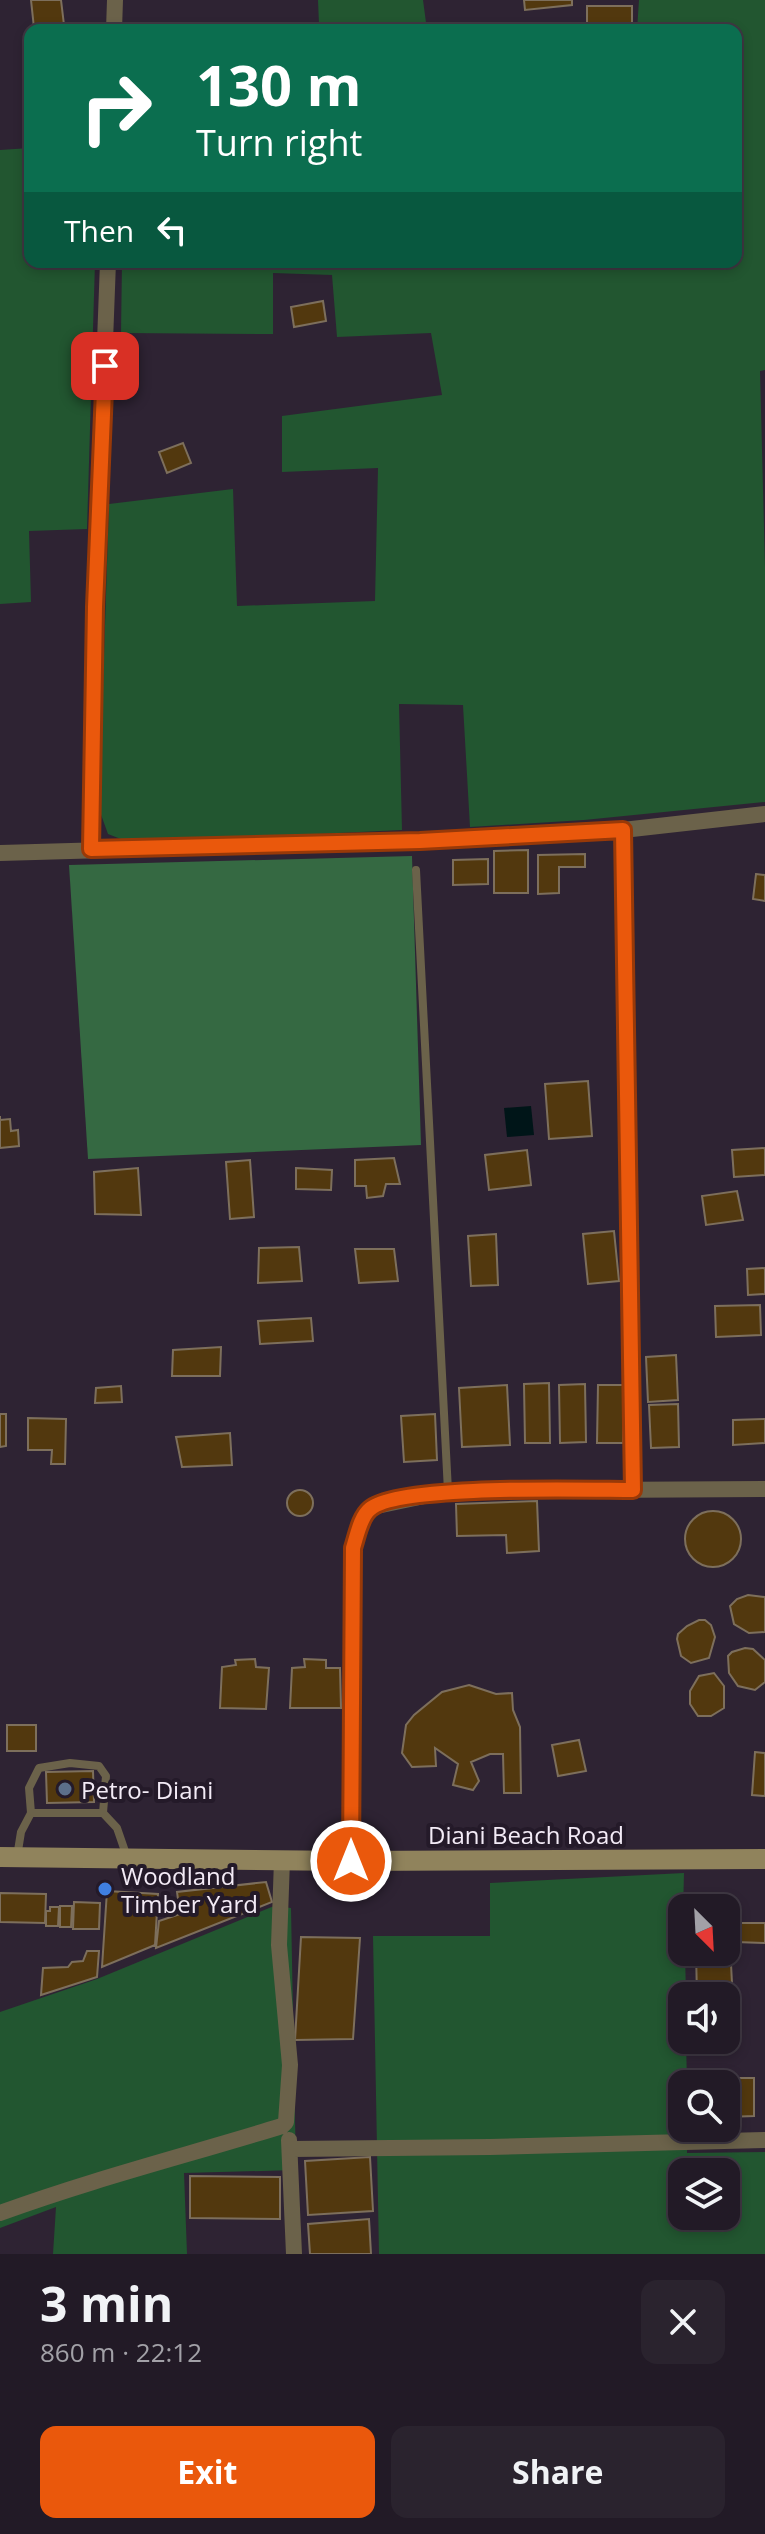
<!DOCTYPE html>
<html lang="en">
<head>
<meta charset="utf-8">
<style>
  body { margin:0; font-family:"Open Sans",sans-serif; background:#2a232e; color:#f1f3f6; height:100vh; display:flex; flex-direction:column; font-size:30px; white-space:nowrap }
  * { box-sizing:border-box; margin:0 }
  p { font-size:26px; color:#a2a1a7 }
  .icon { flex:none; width:44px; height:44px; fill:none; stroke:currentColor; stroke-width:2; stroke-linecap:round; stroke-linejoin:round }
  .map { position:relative; height:2254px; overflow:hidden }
  .details { display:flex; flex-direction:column; background:#221a26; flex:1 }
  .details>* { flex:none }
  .top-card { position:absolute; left:24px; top:24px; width:718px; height:244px; border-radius:16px; box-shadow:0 4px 12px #0003,0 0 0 2px #3f3843; background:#0b6e4f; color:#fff; overflow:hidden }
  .needle { width:52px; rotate:156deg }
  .controls { position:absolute; left:668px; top:1894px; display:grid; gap:16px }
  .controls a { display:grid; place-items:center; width:72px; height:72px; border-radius:16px; background:#221a26; box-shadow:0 4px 12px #0003,0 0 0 2px #3f3843; font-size:40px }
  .pin { position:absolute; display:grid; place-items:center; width:68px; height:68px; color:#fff; margin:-34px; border-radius:16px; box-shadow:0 4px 12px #0006 }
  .me { position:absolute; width:88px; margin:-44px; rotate:0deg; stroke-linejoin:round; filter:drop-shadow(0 0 6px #0008) }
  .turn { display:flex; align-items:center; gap:28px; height:168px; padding:0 40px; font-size:36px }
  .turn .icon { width:104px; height:104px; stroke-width:2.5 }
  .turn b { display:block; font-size:56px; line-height:68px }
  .then { display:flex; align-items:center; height:76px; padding:0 40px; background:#0003; gap:16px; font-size:30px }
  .round { display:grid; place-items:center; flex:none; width:84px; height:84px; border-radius:16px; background:#2a232e }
  .overview { display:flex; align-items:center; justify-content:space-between; height:136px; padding:0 40px }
  h1 { font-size:48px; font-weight:700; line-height:60px }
  .button { display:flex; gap:16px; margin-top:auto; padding:16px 40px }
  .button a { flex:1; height:92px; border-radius:16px; background:#ea580c; color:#fff; font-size:32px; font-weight:700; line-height:92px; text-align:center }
  .button a+a { background:#2a232e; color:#f1f3f6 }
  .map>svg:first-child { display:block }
  .green { fill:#225630; fill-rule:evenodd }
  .forest { fill:#356942 }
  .water { fill:#001518 }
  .building { fill:#52380e; stroke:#7d6f5c; stroke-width:2 }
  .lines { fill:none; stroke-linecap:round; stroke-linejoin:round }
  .lane { stroke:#6b624a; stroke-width:8 }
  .street { stroke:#6b624a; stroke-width:16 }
  .secondary { stroke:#90835c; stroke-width:20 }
  .route-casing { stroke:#983908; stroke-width:20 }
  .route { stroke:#ea580c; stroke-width:14 }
  .service-dot { fill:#5c6f8a; stroke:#241a29; stroke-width:3 }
  .shop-dot { fill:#3f7fe0; stroke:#241a29; stroke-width:3 }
  .labels { text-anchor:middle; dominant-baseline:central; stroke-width:8; stroke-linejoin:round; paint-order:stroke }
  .poi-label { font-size:24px; fill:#f3ebf6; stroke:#241a29; text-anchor:start }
  .street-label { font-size:24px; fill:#f3ebf6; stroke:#241a29 }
</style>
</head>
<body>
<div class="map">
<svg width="765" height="2254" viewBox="0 0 765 2254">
  <rect width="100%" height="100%" fill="#2e2333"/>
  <path class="green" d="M318 0H423L427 30H182V26L319 24Z
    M639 0H765V370L760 371 765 567V802L584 820 470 827 463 705 399 704 402 830 131 843 108 834 99 809 109 504 233 489 237 606 375 601 378 468 282 472V416L442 395 431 333 337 337 332 275 273 273V334L121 333 122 262H445L446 264 736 262V30H637Z
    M30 148V262H95L87 529 29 531 31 602 0 604V150Z
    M684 1873 682 1952H685L686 1996H682V2040H686L687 2084H682V2128H687V2153L765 2152V2254H379L373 1936H490V1883ZM682 2172H726V2216H682Z
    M274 1906 291 1908 296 2170 184 2173 187 2254H53L56 2207 0 2228V2012L97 1979Z"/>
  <path class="forest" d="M412 856 421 1145 88 1159 69 865Z"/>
  <path class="water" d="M531 1106 534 1135 507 1137 504 1108Z"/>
  <path class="building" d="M31 0H61L64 25 34 28Z
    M524 0H572V5L525 10Z
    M587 6H632V30H587Z
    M323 301 326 321 294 327 291 307Z
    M183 443 191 463 167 473 159 452Z
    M528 850V893H494V851Z
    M585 854V867H559V893L538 894V855Z
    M488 859V884L453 885V860Z
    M756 874 765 875V901L753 899Z
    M588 1081 592 1136 549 1139 545 1084Z
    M0 1116V1120L10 1119 11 1131 18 1130 19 1146 0 1148Z
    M765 1148V1175L734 1177 732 1150Z
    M527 1150 531 1185 489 1190 485 1155Z
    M394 1158 400 1184H386L383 1196 367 1198 366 1186H355V1160Z
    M250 1160 254 1217 230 1219 226 1162Z
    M138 1168 141 1215 95 1214 94 1172Z
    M296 1168 332 1170 331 1190 296 1189Z
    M737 1191 743 1220 706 1225 702 1196Z
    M614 1231 619 1281 588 1284 583 1234Z
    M496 1234 498 1285 471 1286 468 1236Z
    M299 1247 302 1281 258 1283 259 1248Z
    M355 1249H394L398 1281 359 1283Z
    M765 1268V1294L748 1295 747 1269Z
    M760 1305 761 1335 716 1337 715 1306Z
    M311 1318 313 1341 260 1344 258 1321Z
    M221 1347 220 1376H172L173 1350Z
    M676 1355 678 1400 648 1402 646 1357Z
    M549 1383 550 1443H525L524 1384Z
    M585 1384 586 1442 560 1443 559 1385Z
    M507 1385 510 1445 462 1447 459 1388Z
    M598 1385H624L623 1443H597Z
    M121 1386 122 1402 95 1403 96 1388Z
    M678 1404 679 1447 651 1448 649 1405Z
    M0 1414H6V1446L0 1447Z
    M435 1414 437 1460 404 1462 401 1416Z
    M28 1418 66 1419 65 1464H51L52 1450H28Z
    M765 1419V1443L733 1445V1420Z
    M230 1433 232 1465 182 1467 176 1437Z
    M287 1503a13 13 0 1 1 26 0a13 13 0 1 1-26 0Z
    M537 1501 539 1551 507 1553 506 1535 457 1536 456 1504Z
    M685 1539a28 28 0 1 1 56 0a28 28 0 1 1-56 0Z
    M748 1595 765 1597V1632L749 1633 734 1624 730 1606 737 1599Z
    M699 1620H705L711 1625 715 1637 709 1658 691 1663 681 1656 677 1639 678 1634 687 1626Z
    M745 1648 753 1649 765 1660V1682L755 1690 738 1686 729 1673 728 1656 732 1652Z
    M255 1659 256 1667 269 1668 266 1709 220 1708 222 1667 236 1665 235 1660Z
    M304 1659 326 1660V1668H340L341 1708H290L292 1668 305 1667Z
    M714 1673 724 1686V1708L711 1716H698L690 1704V1691L699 1676Z
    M469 1685 496 1694 512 1693 513 1710 520 1727 521 1793H504L503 1754H490L471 1762 479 1781 473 1790 453 1785 458 1764 435 1748 436 1766 412 1767 402 1753 406 1725 414 1715 442 1692Z
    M7 1725H36V1751H7Z
    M579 1740 586 1771 558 1776 552 1745Z
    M755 1752 765 1753V1796L752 1795Z
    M93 1771 94 1802 47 1803 46 1772Z
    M266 1882 272 1902 156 1948 159 1921 180 1914 177 1892Z
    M107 1891 158 1894 155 1945 102 1967Z
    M0 1893 46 1894 45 1923 0 1922Z
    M74 1902 100 1903 99 1929H73Z
    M60 1906H72L71 1927H60Z
    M50 1907H59L58 1926H46V1911H50Z
    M736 1923H765V1943L736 1942Z
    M301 1937 360 1938 353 2039 295 2040Z
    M87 1951H99L97 1977 41 1995 43 1968 68 1967 72 1962 83 1961Z
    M696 1952H721L722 1965 731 1964 734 2022 726 2023V1996H697Z
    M692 2078H754V2116L726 2117V2084H692Z
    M370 2157 373 2211 308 2215 305 2161Z
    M190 2176 280 2177V2219L190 2218Z
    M369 2219 371 2254H310L308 2224Z"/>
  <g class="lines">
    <path class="lane" d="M416 870 448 1491
      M31 1813 29 1788 39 1768 70 1763 99 1766 106 1776 103 1813
      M17 1857 21 1832 31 1813H103L117 1828 127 1857"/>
    <path class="street" d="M114 30 115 0
      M623 830 633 1490
      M91 849 95 607 108 262
      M0 853 420 841 623 830 765 814
      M351 1861 353 1548 366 1512 372 1507 448 1491 765 1489
      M289 2140 294 2254
      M291 2149 490 2147 765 2140
      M0 2213C93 2179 188 2155 282 2126L286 2122 290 2065 279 1945 282 1860"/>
    <path class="secondary" d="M0 1857 351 1861 765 1859"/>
  </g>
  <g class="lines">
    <g class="route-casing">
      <path id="route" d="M105 366 95 607 91 849 420 841 623 830 633 1490C588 1490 397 1484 370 1509 360 1517 357 1536 353 1548L351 1861"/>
    </g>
    <use href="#route" class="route"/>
  </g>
  <circle class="service-dot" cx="65" cy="1789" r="8"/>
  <circle class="shop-dot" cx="105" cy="1889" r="8"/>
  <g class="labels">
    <g class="poi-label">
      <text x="81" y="1789">Petro- Diani</text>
      <text x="121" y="1875">Woodland<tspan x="121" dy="28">Timber Yard</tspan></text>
    </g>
    <g class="street-label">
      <text x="526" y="1834">Diani Beach Road</text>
    </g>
  </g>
</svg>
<div class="controls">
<a><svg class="needle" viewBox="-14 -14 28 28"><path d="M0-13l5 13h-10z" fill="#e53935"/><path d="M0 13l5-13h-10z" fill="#a2a1a7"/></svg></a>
<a><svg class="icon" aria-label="sound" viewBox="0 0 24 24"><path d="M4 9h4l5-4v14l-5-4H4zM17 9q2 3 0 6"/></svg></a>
<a><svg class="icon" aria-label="search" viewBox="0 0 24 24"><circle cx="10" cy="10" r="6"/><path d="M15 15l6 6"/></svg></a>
<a><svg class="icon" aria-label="layers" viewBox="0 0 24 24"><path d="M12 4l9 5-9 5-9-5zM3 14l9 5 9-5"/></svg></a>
</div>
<div class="pin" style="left:105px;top:366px;background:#d93025"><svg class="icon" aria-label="arrive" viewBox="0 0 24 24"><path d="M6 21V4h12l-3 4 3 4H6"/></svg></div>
<svg class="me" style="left:351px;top:1861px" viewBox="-20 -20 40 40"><circle r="17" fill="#ea580c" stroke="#fff" stroke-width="3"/><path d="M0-11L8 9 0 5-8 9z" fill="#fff"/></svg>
<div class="top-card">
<div class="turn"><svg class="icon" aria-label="right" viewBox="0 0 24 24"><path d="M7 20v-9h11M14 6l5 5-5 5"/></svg><div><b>130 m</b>Turn right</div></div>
<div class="then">Then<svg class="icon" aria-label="left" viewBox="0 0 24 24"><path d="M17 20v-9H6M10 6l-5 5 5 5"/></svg></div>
</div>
</div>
<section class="details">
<div class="overview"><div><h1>3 min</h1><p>860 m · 22:12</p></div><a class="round"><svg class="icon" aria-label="close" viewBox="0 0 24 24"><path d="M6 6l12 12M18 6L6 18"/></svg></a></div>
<div class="button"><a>Exit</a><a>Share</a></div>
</section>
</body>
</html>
